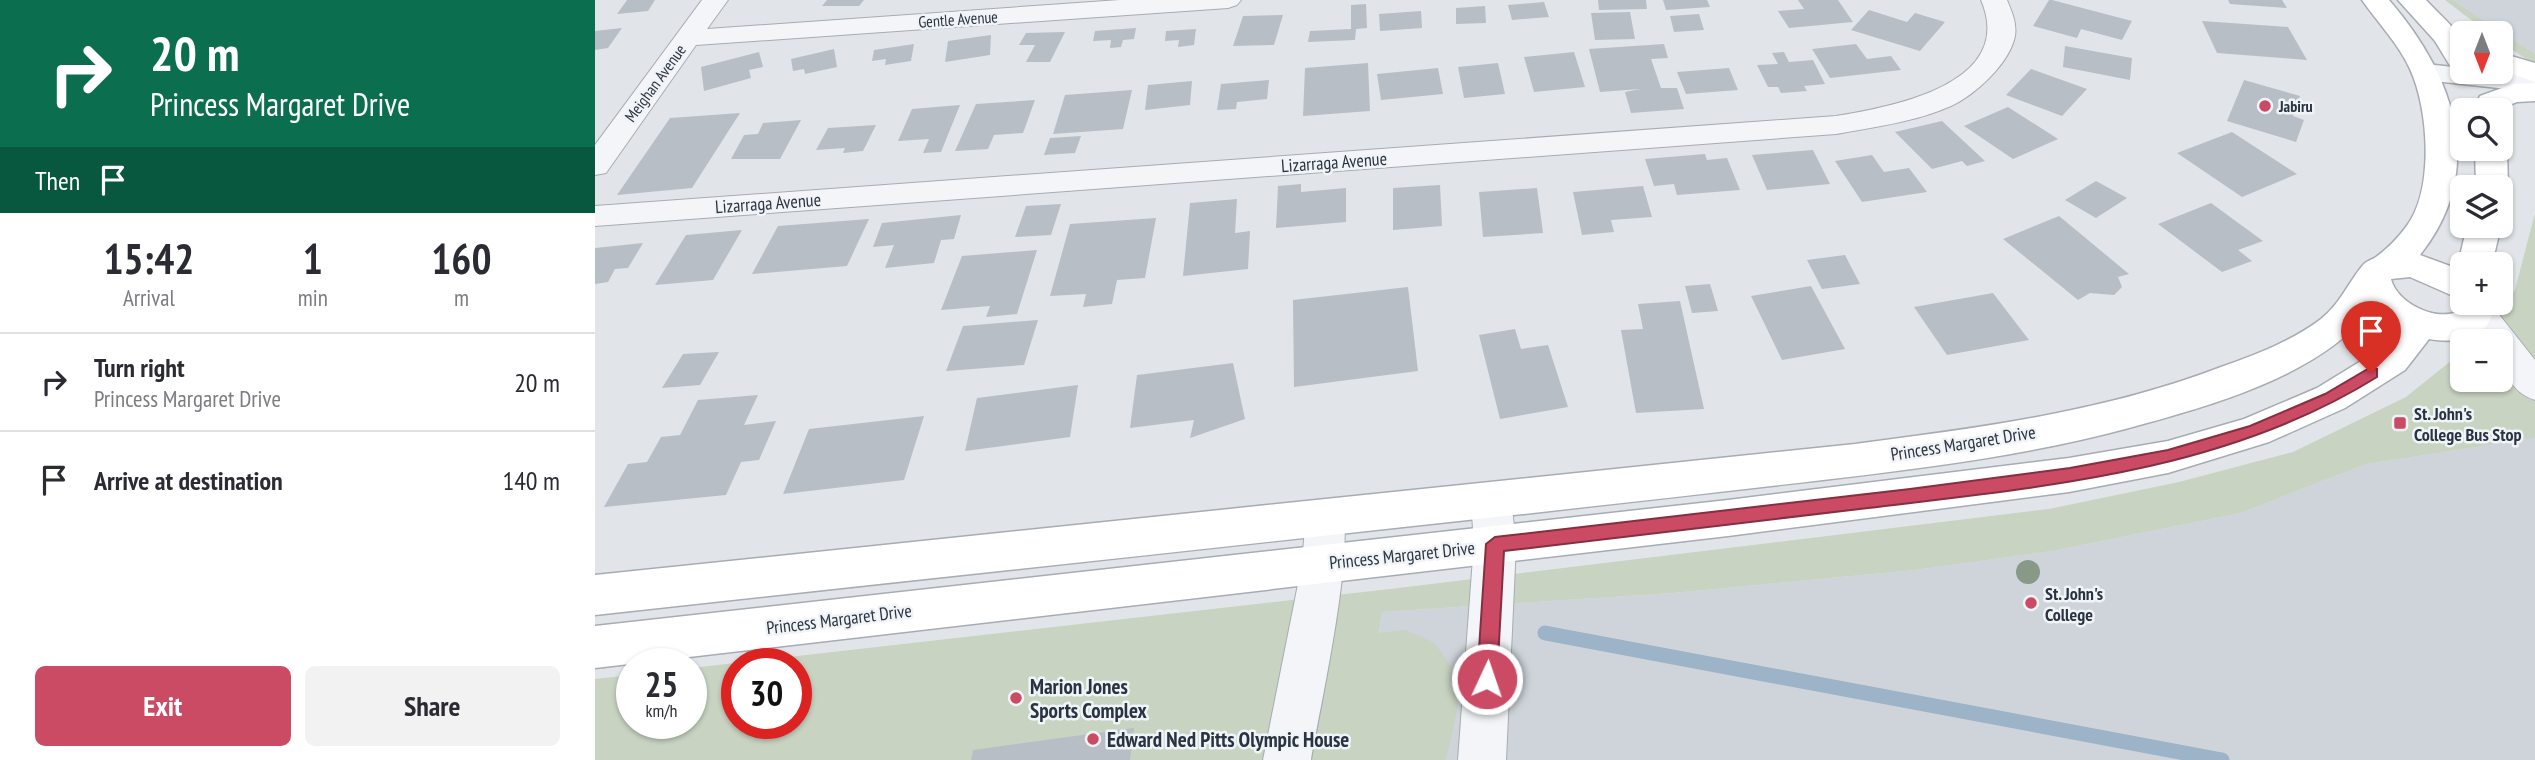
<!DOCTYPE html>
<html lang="en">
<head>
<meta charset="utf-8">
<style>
  body { margin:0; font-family:"PT Sans Narrow",sans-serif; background:#f2f2f3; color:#2b2b33; height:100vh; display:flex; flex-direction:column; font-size:26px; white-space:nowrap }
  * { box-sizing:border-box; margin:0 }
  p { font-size:23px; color:#7c7c81 }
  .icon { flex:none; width:38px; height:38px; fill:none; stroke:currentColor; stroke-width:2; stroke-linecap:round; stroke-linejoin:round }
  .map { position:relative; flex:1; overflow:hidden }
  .side { display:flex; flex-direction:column; background:#fff; width:595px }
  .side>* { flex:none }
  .guide { background:#0b6e4f; color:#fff; overflow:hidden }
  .needle { width:46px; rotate:180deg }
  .controls { position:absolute; left:1855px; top:21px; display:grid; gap:14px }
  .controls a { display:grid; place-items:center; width:63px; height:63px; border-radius:10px; background:#fff; box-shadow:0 2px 5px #0004; font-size:35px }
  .speed { position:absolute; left:21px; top:648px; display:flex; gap:14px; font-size:35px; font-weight:700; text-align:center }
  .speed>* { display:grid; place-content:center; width:91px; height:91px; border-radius:50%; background:#fff; box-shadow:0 2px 5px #0004; line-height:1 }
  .speed small { font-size:18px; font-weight:400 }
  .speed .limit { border:10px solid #d22; background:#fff; color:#111 }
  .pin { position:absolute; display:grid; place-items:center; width:60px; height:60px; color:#fff; margin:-72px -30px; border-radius:50% 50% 50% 0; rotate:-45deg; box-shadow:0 0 7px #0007 }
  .pin .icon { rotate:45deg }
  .me { position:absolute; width:77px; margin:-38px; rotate:3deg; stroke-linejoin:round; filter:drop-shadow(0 0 5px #0008) }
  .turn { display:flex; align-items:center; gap:24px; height:147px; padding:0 35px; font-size:32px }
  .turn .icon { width:91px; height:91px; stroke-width:2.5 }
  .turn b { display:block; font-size:49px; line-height:60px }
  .then { display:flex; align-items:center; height:66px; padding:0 35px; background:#0003; gap:14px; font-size:26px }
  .eta { display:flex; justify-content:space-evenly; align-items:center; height:119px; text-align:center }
  .eta b { font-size:42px; font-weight:700; line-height:49px }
  .cta { display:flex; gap:14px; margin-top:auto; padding:14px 35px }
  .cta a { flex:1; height:80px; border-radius:10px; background:#cb4a64; color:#fff; font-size:28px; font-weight:700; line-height:80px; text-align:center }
  .cta a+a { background:#f2f2f3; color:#2b2b33 }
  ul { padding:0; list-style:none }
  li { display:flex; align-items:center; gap:21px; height:98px; padding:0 35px; border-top:2px solid #e1e1e2 }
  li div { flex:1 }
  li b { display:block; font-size:26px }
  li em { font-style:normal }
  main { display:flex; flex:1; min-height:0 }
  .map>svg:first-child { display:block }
  .built { fill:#cfd4db }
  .green { fill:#c8d3c2; fill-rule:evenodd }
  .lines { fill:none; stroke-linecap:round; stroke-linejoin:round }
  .stream { stroke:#9db4c8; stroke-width:15 }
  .building { fill:#b8bec6 }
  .minor-casing { stroke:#a6acb3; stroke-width:2 }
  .tertiary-casing { stroke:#a6acb3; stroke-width:3 }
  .secondary-casing { stroke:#a6acb3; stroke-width:3 }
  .minor { fill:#f4f5f8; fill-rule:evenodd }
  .tertiary { fill:#f4f5f8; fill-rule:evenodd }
  .secondary { fill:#fff; fill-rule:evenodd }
  .tree { fill:#889a87 }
  .route { fill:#cb4a64; stroke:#843041; stroke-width:2 }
  .poi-dot { fill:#cb4a64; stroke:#f1f4f7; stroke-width:2.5 }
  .labels { text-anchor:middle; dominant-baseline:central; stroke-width:5; stroke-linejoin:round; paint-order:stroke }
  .far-street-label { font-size:16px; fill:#2a3341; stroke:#f1f4f7 }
  .far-poi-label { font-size:16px; font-weight:bold; fill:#2a3341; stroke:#f1f4f7; text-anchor:start }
  .street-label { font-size:18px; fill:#2a3341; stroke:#f1f4f7 }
  .poi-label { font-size:18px; font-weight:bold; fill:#2a3341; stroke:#f1f4f7; text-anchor:start }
  .near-poi-label { font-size:21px; font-weight:bold; fill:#2a3341; stroke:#f1f4f7; text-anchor:start }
</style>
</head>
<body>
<main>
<section class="side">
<div class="guide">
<div class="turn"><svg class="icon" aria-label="right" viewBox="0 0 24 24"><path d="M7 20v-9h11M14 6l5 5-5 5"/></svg><div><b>20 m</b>Princess Margaret Drive</div></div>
<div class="then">Then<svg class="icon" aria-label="arrive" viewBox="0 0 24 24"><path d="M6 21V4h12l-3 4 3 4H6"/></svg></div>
</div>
<div class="eta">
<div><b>15:42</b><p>Arrival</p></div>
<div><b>1</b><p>min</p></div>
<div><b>160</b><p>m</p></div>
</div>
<ul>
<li><svg class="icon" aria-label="right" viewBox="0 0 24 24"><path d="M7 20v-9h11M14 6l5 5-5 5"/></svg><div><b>Turn right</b><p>Princess Margaret Drive</p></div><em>20 m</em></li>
<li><svg class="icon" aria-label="arrive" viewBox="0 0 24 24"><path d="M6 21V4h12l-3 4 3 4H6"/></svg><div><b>Arrive at destination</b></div><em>140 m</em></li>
</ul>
<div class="cta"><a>Exit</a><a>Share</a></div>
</section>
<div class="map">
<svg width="1940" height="760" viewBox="0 0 1940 760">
  <rect width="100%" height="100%" fill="#e1e5e9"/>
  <path class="built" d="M1857 0H1940V54L1865 7Z
    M1940 438V760H767L787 612 1078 593 1320 570 1457 551 1646 513 1771 464Z"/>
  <path class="green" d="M1850 0H1857L1940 54V65L1906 42V33H1893Z
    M1940 213V438L1771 464 1646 513 1457 551 1320 570 1078 593 787 612 784 633 810 630 840 643 860 672 863 706 851 760H0V679L37 675V723H96V668L795 589 1454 509 1584 482 1698 452 1811 397 1867 352V380H1906V341H1880L1920 290ZM142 663H201V723H142Z"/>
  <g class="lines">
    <path class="stream" d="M950 633 1627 760"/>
  </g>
  <path class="building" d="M32 0H60L53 11 22 14Z
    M232 0H269L264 6H227Z
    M1003 0H1051L1052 9 1004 10Z
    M1068 0H1112L1115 7 1071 10Z
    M1203 0H1243L1258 22 1194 28 1183 11 1209 9Z
    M1454 0H1457L1537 21 1527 40 1486 29 1482 38 1438 26Z
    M1633 0H1687L1692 8 1635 4Z
    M949 2 954 17 917 20 913 5Z
    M771 4 772 28 761 29 760 40 713 42 715 31 756 29V5Z
    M890 6 891 23 861 24V8Z
    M1274 10 1312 22 1320 13 1350 22 1325 51 1256 30Z
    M826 11 827 28 785 31 784 14Z
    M1035 12 1040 39 1000 40 996 13Z
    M1104 14 1109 30 1079 32 1075 16Z
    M688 15 679 45 638 46 648 16Z
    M1607 21 1693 27 1712 60 1622 53Z
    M27 28 13 48 0 50V31Z
    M541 28 539 39 528 40 526 47 515 48 516 40 498 41 500 31Z
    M601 29 599 45 583 47 584 40 570 41 571 31Z
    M470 32 455 62H431L440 45H424L431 33Z
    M396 35 395 55 350 62 353 41Z
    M319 44 316 61 290 65 291 59 277 61 279 50Z
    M1069 44 1073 58 1056 59 1066 88H1082L1089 109 1036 113 1030 92 1045 89 1005 92 994 49Z
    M1261 44 1272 59 1296 56 1306 70 1235 78 1217 49Z
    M1470 46 1537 58 1535 80 1468 67Z
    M239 49 242 67 210 74 209 69 198 71 196 59Z
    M164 52 168 67 154 70 156 78 109 91 106 67Z
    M979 52 990 87 939 92 929 57Z
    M1189 52 1194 62 1218 60 1230 84 1209 86 1212 91 1186 93 1183 87H1173L1162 65 1183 64 1177 53Z
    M773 63 775 111 708 116 710 68Z
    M903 63 910 94 869 98 863 67Z
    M843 68 848 94 786 100 782 74Z
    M1134 68 1143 90 1091 94 1082 72Z
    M1436 69 1492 89 1467 116 1411 95Z
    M674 80 672 99 642 102 641 109 622 110 626 84Z
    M1649 80 1705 96 1698 116 1709 120 1701 142 1632 121Z
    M597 81 595 105 550 110 553 85Z
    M537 90 528 129 458 134 470 95Z
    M440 100 428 133 399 135 393 149 360 151 381 104Z
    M365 105 346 152 328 153 334 139 303 141 317 109Z
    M1413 107 1463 139 1418 159 1369 126Z
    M145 113 97 188 22 195 75 118Z
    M206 120 185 159H136L149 135 163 134 168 123Z
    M1347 121 1390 161 1372 166 1367 161 1337 169 1300 132Z
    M281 125 268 151 248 153 250 148 221 150 233 128Z
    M1637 132 1702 174 1647 197 1582 153Z
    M486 136 480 153 449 155 455 138Z
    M1218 150 1235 184 1172 190 1157 155Z
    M1110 154 1112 160 1132 158 1145 190 1082 195 1079 184 1059 186 1050 159Z
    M1277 155 1289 172 1314 168 1332 192 1267 202 1240 161Z
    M1501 181 1532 198 1501 218 1470 200Z
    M706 184V192L751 188V222L681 228 683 186Z
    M845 185 847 226 798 230V188Z
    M1048 186 1057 217 1016 220 1019 232 987 235 978 192Z
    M942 188 948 233 888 237 884 192Z
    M642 199 640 233 655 231 653 269 588 276 595 203Z
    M1616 203 1668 241 1643 250 1657 261 1627 272 1563 224Z
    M466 204 456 235 420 237 431 206Z
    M366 215 359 239 346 240 339 263 290 268 299 245 278 247 287 223Z
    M1464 216 1534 274 1523 277 1527 287 1519 295 1495 293 1483 300 1408 239Z
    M561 218 550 278 522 280 517 304 488 307 491 294 455 296 475 224Z
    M274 219 252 266 157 274 183 226Z
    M147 230 118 280 60 285 91 235Z
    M48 243 33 268 20 269 13 282 0 284V248Z
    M442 250 422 314 391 317 395 306 346 310 367 256Z
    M1250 255 1265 284 1227 289 1212 260Z
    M1115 284 1123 311 1097 313 1090 286Z
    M1216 286 1250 349 1187 360 1156 296Z
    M813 287 823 371 699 387 698 300Z
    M1398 293 1434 340 1352 355 1319 307Z
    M1085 301 1109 409 1041 413 1026 330 1048 329 1043 304Z
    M443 320 429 365 351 371 368 326Z
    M920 329 926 349 953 345 973 407 905 419 884 335Z
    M124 352 105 385 67 388 88 354Z
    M638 363 650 419 595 438 599 420 535 428 542 375Z
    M483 385 475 437 370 451 382 398Z
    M163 395 149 425 181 421 164 460 146 462 131 495 9 507 33 464 52 462 66 437 85 435 103 400Z
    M329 416 309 480 188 494 214 429Z
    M539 728 535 760H376L378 750Z"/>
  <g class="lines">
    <g class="minor-casing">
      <path id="minor" d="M107 0H133L112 29 525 0H646L642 5 633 8 101 45 11 173 0 175V145Z
        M1386 0H1412C1417 12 1422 23 1420 36 1415 63 1380 95 1356 106 1320 122 1279 127 1241 134L0 226V206L1241 116C1297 107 1422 84 1386 0Z
        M1869 303H1895L1940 360V400C1913 391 1906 367 1906 341H1887L1865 310Z
        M896 483 910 487 916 499 921 544 911 760H863L879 544 876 499 882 487Z
        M731 499 745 504C763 539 724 712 716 760H668L707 564 711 516 717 504Z"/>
    </g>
    <g class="tertiary-casing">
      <path id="tertiary" d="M1831 64 1867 68V72L1940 74V92L1821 79 1817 73 1821 67Z"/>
    </g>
    <g class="secondary-casing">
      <path id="secondary" d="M1767 0H1794C1859 75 1893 170 1825 255L1866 270 1863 264 1872 226H1906L1897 264H1867V303H1898C1899 338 1863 344 1834 339L1810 370 1750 408 1674 442 1573 473 1474 492 1133 536 0 668V626L1133 500 1474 458 1573 441 1649 419 1722 388 1784 350 1802 328 1776 308C1729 375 1611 407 1534 428 1434 455 1331 468 1228 480 1128 492 1028 503 928 514 619 548 309 581 0 615V575L1260 444C1384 428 1509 412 1626 367 1660 355 1697 341 1726 319 1745 304 1753 283 1768 265 1771 261 1777 260 1781 257 1792 249 1803 238 1811 227 1839 191 1834 110 1815 69 1803 43 1783 23 1767 0ZM1815 277 1865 299 1862 312C1839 321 1802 303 1796 279Z
        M1803 0H1831C1859 30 1867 28 1867 71L1857 69 1840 41Z
        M1906 53 1940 63V82L1906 70Z
        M1940 83V101L1922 102 1909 107 1906 113V110H1878L1885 96 1918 84Z
        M1906 142 1912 149 1913 187 1906 195V187H1881L1880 149H1906Z"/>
    </g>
    <use href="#minor" class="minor"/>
    <use href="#tertiary" class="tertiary"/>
    <use href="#secondary" class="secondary"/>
  </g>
  <circle class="tree" cx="1433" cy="572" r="12"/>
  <path class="route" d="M1776 367 1782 369V377C1630 472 1447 487 1273 508 1151 522 1030 537 909 551L902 679 899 686 892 688 885 686 882 679 891 544 900 537 1315 489 1475 468 1573 450 1655 426 1730 394Z"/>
  <g class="poi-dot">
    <circle cx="1670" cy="106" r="7"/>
    <rect x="1798" y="416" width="14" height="14" rx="3.5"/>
    <circle cx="1436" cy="603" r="7"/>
    <circle cx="421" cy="698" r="7"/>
    <circle cx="498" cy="739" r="7"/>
  </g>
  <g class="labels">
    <g class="far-street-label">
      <text transform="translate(363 19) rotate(-4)">Gentle Avenue</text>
      <text transform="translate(60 83) rotate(-54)">Meighan Avenue</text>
    </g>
    <g class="far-poi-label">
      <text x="1684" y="106">Jabiru</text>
    </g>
    <g class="street-label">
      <text transform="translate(739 162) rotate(-4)">Lizarraga Avenue</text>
      <text transform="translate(173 203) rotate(-4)">Lizarraga Avenue</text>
      <text transform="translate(1368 443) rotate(-9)">Princess Margaret Drive</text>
      <text transform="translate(807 555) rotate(-6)">Princess Margaret Drive</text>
      <text transform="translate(244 619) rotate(-7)">Princess Margaret Drive</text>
    </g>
    <g class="poi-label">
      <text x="1819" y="413">St. John's<tspan x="1819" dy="21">College Bus Stop</tspan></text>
      <text x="1450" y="593">St. John's<tspan x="1450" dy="21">College</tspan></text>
    </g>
    <g class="near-poi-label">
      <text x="435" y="686">Marion Jones<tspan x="435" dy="24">Sports Complex</tspan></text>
      <text x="512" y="739">Edward Ned Pitts Olympic House</text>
    </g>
  </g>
</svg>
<div class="controls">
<a><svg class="needle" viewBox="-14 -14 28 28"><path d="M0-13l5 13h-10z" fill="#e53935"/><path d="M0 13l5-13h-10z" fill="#7c7c81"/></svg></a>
<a><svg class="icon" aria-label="search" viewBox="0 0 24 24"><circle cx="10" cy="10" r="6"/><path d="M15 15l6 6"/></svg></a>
<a><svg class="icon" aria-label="layers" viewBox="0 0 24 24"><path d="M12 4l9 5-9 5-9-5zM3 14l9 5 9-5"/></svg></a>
<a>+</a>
<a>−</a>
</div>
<div class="speed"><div>25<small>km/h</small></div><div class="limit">30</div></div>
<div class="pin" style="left:1776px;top:373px;background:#d93025"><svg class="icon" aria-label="arrive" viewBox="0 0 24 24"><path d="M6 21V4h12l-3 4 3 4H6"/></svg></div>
<svg class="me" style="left:892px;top:679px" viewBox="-20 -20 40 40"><circle r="17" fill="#cb4a64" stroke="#fff" stroke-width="3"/><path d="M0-11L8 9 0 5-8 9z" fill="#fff"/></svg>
</div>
</main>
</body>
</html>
